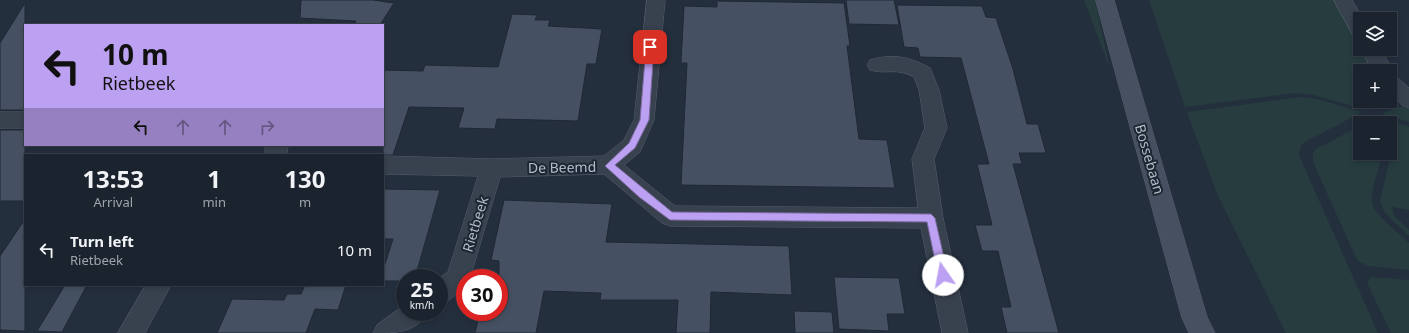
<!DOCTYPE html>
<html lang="en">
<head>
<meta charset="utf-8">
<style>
  body { margin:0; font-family:"Noto Sans",sans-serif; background:#242b36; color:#f1f3f6; height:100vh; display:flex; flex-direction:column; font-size:15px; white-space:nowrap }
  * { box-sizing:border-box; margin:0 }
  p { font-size:13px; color:#a0a4aa }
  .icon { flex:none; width:22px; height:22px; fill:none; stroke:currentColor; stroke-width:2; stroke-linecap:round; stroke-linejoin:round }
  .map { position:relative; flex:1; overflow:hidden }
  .drawer { position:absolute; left:24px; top:154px; width:360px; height:132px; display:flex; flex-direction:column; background:#1b232e; border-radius:0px; box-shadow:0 2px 6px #0003,0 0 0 1px #39404a }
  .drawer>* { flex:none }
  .hud { position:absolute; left:24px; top:24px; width:360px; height:122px; border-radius:0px; box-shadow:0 2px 6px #0003,0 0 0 1px #39404a; background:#bca0f2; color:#111; overflow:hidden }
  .buttons { position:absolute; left:1353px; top:12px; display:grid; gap:8px }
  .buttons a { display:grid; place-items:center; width:44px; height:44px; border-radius:0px; background:#1b232e; box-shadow:0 2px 6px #0003,0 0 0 1px #39404a; font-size:20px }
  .speed { position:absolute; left:396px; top:269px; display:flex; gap:8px; font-size:20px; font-weight:700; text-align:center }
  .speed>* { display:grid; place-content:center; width:52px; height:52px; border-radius:50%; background:#1b232e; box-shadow:0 2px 6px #0003,0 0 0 1px #39404a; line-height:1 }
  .speed small { font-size:10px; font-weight:400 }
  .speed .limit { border:6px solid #d22; background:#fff; color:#111 }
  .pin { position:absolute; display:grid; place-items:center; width:34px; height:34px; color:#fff; margin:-17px; border-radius:8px; box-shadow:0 2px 6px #0006 }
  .me { position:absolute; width:44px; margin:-22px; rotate:348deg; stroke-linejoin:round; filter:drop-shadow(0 0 3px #0008) }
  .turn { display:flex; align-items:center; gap:14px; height:84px; padding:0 12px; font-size:18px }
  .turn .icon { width:52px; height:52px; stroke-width:2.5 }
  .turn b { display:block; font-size:28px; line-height:34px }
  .lanes { display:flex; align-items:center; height:38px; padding:0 12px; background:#0003; justify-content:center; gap:20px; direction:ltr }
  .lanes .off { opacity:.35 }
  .eta { display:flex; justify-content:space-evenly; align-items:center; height:68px; text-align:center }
  .eta b { font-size:24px; font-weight:700; line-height:28px }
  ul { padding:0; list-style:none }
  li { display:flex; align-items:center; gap:12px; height:56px; padding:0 12px }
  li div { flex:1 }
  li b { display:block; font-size:15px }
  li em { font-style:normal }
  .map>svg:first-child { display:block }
  .green { fill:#263c3f }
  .building { fill:#455162; stroke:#1f2835 }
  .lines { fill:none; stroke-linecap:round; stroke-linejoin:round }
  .street-casing { stroke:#565f6c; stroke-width:1 }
  .secondary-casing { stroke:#565f6c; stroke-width:1 }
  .street { fill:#38414e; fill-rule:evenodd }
  .secondary { fill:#465061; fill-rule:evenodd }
  .route { fill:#bca0f2; stroke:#7a689d }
  .labels { text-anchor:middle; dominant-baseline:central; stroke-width:4; stroke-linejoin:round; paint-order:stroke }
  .street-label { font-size:14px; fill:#b4bcc9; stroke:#1d2633 }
</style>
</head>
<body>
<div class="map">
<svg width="1409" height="333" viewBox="0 0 1409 333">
  <rect width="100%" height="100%" fill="#242f3e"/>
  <path class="green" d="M1084 0H1095L1110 69Z
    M1149 0H1334L1373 71H1360V101H1385L1367 110 1313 95 1295 93 1185 107Z
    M1301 97 1317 99 1362 112 1305 142C1298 147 1298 155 1302 162L1378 333H1286L1217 194 1187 112Z
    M1406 106 1409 109V122L1382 114 1398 107Z
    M1398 123 1409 127V210L1392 207 1394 216 1409 230V236L1385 213 1380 201Z
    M1360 126V153H1383C1380 166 1369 192 1373 205 1376 216 1400 234 1409 243V270L1368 266 1357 260 1313 162V153L1316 149Z
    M1370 277 1409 280V333H1391L1367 283Z"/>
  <path class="building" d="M301 0H373L394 3 380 25H354L356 21 300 18Z
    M846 0H894L899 25 849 24Z
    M717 1 844 3 850 46H847L859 139 887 140 895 188 681 185 687 63H681L684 6 717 7Z
    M25 3V110H0V43Z
    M897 5 982 6 986 17 996 18 1013 69 1027 124H1038L1046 153H1019L1022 164H1013L1059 333H1007L1001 307H1011L998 251H982L975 225H992L977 164H989L961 58 920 57 918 48 904 47Z
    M512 14 537 15 535 20H550L548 26 602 29 596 64H587L578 121 497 119 495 129 458 128 464 108 409 107 393 155H383V70L423 71 425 65 498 67Z
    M0 130H25V201H0Z
    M383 189 440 190 415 278H405V281H383V270L393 239H383Z
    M504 200 612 204 606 242 789 246 792 295 711 292 710 333H676L678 300H600L601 293 544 291 536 333H475L480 312H499V261L491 260Z
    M25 219V331L0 330V256Z
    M834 277 899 278 905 314H887L889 331 839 329Z
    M65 285H87L62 332 37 331Z
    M305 285H346L338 310 315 309 306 333H217L232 299 284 300 287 294H301Z
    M794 311 832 312 834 333H795Z"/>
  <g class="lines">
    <g class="street-casing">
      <path id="street" d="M647 0H665L654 120 640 152 624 165 675 206 918 208 912 159 925 128 919 90 914 77C896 67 888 75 870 70L867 65 870 60C893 53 910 57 930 68L939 90 947 128 934 159 943 218 968 333H942L921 228 670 226 662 223 604 174 500 177 470 278H465V287L448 301 439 304V278L448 272 478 176 383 174V156L492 159 604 156 624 140 634 120Z
        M1334 0H1352L1363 19H1360V37L1353 35Z
        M1361 49H1381L1393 71 1391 75 1397 77 1409 88V108L1402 105 1390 94V71H1373Z
        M0 112H25V128H0Z
        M266 145H288L287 155H265Z
        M146 285H171L145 333H118Z
        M405 305V312H428C416 333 396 333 373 333L377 325Z"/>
    </g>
    <g class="secondary-casing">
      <path id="secondary" d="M1096 0H1114L1207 317 1215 333H1189L1182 318Z"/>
    </g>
    <use href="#street" class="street"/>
    <use href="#secondary" class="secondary"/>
  </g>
  <path class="route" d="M650 44 654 47 649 120 635 148 615 165 672 212 931 214 935 218 948 275 946 278H939L938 275 927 222 670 220 639 197 605 166 629 143 640 120 646 47Z"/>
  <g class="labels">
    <g class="street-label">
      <text transform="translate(1150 159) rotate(74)">Bossebaan</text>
      <text transform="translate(562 167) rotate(-1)">De Beemd</text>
      <text transform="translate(475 224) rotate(-73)">Rietbeek</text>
    </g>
  </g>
</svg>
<div class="buttons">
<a><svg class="icon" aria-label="layers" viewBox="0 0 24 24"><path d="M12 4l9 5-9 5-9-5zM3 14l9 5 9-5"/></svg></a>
<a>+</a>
<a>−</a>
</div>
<div class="speed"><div>25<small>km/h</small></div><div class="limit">30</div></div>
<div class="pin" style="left:650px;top:47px;background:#d93025"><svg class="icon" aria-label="arrive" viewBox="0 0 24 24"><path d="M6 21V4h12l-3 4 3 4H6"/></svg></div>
<svg class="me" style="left:943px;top:275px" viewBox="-20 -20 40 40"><circle r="19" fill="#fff"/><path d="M0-13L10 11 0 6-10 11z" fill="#bca0f2"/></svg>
<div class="hud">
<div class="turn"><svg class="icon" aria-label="left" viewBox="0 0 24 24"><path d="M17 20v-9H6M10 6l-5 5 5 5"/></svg><div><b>10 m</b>Rietbeek</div></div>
<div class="lanes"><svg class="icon" aria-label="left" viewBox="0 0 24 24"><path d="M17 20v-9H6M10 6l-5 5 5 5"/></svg><svg class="icon off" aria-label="ahead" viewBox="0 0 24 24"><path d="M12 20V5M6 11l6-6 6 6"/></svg><svg class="icon off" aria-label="ahead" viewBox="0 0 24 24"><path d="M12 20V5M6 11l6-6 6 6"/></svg><svg class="icon off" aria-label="right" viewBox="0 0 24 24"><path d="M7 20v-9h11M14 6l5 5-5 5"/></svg></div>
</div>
<section class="drawer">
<div class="eta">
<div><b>13:53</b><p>Arrival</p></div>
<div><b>1</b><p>min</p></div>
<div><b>130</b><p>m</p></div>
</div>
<ul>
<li><svg class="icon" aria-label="left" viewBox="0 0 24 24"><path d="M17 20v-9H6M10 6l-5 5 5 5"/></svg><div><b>Turn left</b><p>Rietbeek</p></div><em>10 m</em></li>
</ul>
</section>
</div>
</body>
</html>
